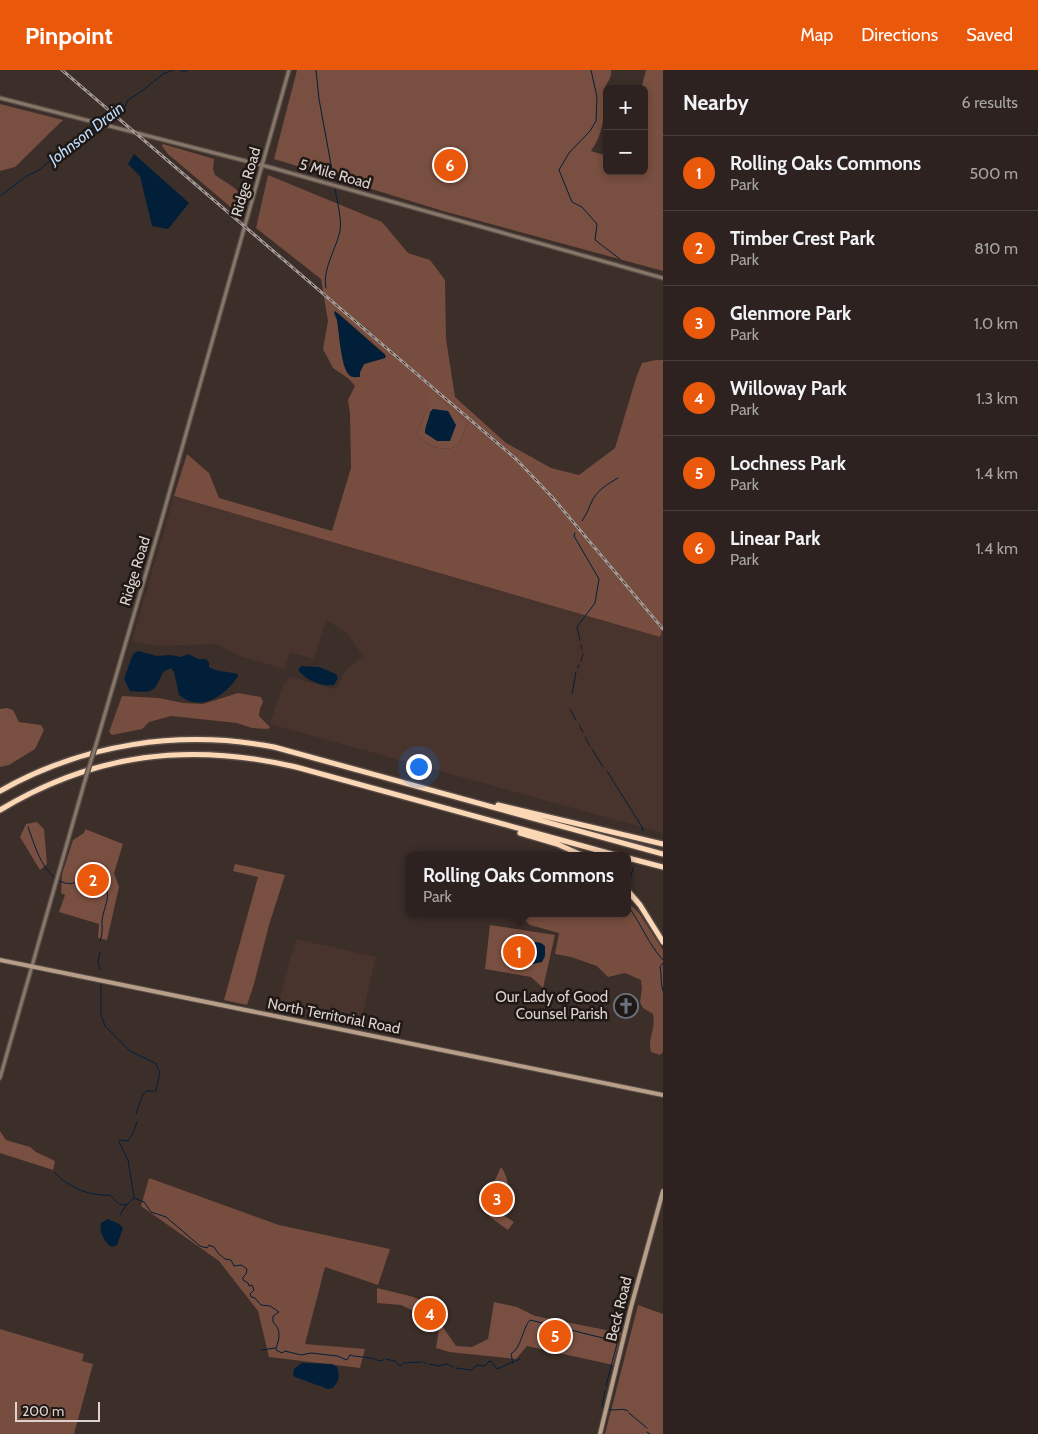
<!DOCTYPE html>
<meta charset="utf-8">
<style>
:root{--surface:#2d221f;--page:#352a28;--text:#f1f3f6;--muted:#a7a4a4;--line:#483f3d;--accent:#ea580c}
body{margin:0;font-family:Cabin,sans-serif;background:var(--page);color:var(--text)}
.controls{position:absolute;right:15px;top:15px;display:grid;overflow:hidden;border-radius:8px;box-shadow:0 2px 8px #0003}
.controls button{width:45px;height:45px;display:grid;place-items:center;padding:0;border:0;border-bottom:1px solid var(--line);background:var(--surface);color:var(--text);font:25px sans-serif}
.scale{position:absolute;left:15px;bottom:12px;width:85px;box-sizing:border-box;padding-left:5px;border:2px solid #dcd3cf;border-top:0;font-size:14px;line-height:18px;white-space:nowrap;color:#dcd3cf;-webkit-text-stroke:4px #1f1815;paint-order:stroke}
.you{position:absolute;left:418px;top:696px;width:18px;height:18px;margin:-12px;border:4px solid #fff;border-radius:50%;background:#1a73e8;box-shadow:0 0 0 8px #1a73e833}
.badge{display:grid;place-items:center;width:32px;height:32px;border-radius:50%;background:var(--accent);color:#fff;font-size:16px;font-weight:700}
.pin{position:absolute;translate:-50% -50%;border:2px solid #fff;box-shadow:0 1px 5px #0006}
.popup{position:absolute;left:406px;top:782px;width:225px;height:65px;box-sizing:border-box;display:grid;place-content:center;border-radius:8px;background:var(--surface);filter:drop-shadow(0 1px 4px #0005);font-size:16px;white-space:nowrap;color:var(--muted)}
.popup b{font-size:19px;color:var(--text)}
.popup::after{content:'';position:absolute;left:50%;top:100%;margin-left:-10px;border:10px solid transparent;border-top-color:var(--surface)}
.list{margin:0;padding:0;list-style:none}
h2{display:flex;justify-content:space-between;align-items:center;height:65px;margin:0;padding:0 20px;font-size:21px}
h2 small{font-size:16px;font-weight:400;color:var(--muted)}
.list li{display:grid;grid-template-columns:32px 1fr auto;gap:15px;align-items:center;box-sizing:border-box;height:75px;padding:0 20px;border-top:1px solid var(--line)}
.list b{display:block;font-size:19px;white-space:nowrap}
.list p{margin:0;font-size:16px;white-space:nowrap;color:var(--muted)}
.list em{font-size:16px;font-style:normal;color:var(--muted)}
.map{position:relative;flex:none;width:663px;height:1364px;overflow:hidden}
header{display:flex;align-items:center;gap:30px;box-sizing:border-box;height:70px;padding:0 25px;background:var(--accent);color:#fff}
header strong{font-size:24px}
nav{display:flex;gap:28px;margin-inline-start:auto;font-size:18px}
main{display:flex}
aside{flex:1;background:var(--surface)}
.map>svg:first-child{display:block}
.built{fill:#49342d}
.green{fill:#784f40}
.forest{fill:#764d3e;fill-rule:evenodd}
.water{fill:#021f39}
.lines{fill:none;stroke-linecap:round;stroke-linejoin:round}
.stream{stroke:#021f39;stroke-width:1}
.tertiary-casing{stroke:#594c47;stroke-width:5.5}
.secondary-casing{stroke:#594c47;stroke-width:6}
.motorway-casing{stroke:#594c47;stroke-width:8}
.tertiary{stroke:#867769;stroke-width:3}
.secondary{stroke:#b69e88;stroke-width:4}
.motorway{stroke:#fcd7b5;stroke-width:5}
.rail-casing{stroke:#a49995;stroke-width:3}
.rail{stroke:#1f1815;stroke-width:1;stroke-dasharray:4;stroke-linecap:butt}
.tertiary-bridge-casing{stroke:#594c47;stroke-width:5.5;stroke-linecap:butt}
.tertiary-bridge{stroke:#867769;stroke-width:3}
.labels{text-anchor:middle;stroke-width:5;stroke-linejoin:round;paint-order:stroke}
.street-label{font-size:15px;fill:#dcd3cf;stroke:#1f1815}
.poi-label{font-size:15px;fill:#dcd3cf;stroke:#1f1815;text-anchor:end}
.water-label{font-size:16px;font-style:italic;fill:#bddcfb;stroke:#1f1815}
</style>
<header>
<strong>Pinpoint</strong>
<nav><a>Map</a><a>Directions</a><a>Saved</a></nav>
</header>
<main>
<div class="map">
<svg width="663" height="1364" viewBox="0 0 663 1364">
<rect width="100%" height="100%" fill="#3c2e29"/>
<!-- built -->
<path class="built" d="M174,426L659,567L663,558V763L270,654L282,618L290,607L333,619L338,616L344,602L363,586L347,563L326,550L314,589L290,582L284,599L240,586L216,574L155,576L132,571Z
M296,869L376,887L360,954L277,938Z"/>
<!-- green -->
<path class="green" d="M297,0H611C613,9 603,15 603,25C603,27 604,30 604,33C604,50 602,66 591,81L607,86V101H644V19H641L646,0H663V201L443,141L274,89Z
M0,34L63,50L15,97L0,101Z
M432,322L468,352L458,376C443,383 426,376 417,363L428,338V323Z
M7,638L13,640L19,652L41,655L44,660L35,679L9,695L0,697V639Z
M37,752L44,759L47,794L40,800L20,767L26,754Z
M85,759L123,774L114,803L119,817L107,870L98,868L99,854L59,842L65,825L61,823L62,804L73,770L84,763Z
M235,794L285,805L269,855L254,914L247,935L224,930L258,807L233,801Z
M490,855L555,865L543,918L531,907L485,899Z
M0,1061L6,1070L30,1077L36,1082L55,1091L53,1100L0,1083Z
M501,1097C508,1106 511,1121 506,1133C504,1136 500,1139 498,1142L514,1152L508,1160L490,1147L488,1125Z
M377,1218L410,1226L438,1236L440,1253L456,1276L472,1277L488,1269L494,1232L517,1237L535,1246L621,1263L613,1295L527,1276L516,1289L449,1282L436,1278L440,1253L401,1235L377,1233Z
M638,1235L663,1244V1364H605Z"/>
<!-- forest -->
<path class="forest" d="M163,74L214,89L213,99L215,105C230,116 250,122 244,145H240L168,84L162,76Z
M268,105L382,152L408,183L430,190L445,210L446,269L455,327L506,373L551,398L579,405L615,378L636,308L642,293L656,290H663V557L660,567L174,426L187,384L209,403L219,428L332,461L351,398L350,344L348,330L355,316L349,309L333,298L323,279L328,251L321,209L256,158ZM338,243L385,284V288L364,294L360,302L344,296L337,250ZM428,323H432L468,352L458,376C442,383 426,376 417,363L428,338Z
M238,623L261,627L263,632L260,639L259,646L270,657L268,659L252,658L237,653L171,646L149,652L142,659L112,665L109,662L122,626L159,628L183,633L203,634Z
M628,832L639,843L663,880V982L660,985L651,982C647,968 656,961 653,944L643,938L640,932L642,919L641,910L625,903L608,907L597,896L571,887L555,884L559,863L530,855L518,843H628Z
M149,1108L279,1155L390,1179L378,1215L325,1197L305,1274L365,1279L360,1298L269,1287L258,1241L219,1191L141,1136Z
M0,1259L84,1284L82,1291L93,1294L74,1364H0Z"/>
<!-- water -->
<path class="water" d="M134,84L189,133L168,159L152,156L140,106L128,94Z
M335,241L386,286L385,288L364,294L360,302V307C356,307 352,308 349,305C341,297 339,262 337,250L334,243Z
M433,339L448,341L456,355L450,371H437L425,363C425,355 429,350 430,342Z
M138,581L157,586L171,585L180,587L189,584L198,589H206L209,592V597C216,602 227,601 237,604L238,606C229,621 209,638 189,631C186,630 182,627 179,625L174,602L171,598L163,602C154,623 153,623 130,621L124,609L133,584Z
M301,596L319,597L336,604L338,608L334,615C321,617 306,610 298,600Z
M536,872L541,873L545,876V886L542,892L533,894L518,891L514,881V878L521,874Z
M108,1149L119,1154L123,1158L117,1175L112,1177C104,1173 99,1161 101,1153Z
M302,1293L332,1294L337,1297C340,1306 339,1311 333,1318L328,1319L295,1307L293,1305L294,1299Z"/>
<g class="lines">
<!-- stream -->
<path class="stream" d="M180,0L184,2L188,0
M316,0L319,29L334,111
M591,0L597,27L596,51L590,61L569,83L559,100L572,132L582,137L597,154L595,170L620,189
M0,126L27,106L39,100L57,85L63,82L82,67L95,60L108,48L117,37H125L128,30L142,21L163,4L173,0
M326,218C322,200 336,179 340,161C342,149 337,131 335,119
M582,451C587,444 589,437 593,429C599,419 608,414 618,408
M575,463L574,466L599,509L595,533L577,557L580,570
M581,575L582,579
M581,591L583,584
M578,598L579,595
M572,624L576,602
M570,639L576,650
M579,655L583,662
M585,667L590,676
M592,679L603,697
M607,701L642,757L643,761
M28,757C34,773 40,796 54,807
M60,811C73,818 79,809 90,808C94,807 97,810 100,812C115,822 103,837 102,851C102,858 103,864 100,871
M630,811L633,798
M628,836C641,853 648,874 663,890
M663,893L660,897C662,905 660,912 663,921
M100,900L98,892L100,882
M101,914V945L105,956L130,981L155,993L160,1002L156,1021H147L143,1024L136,1044
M55,1103C69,1118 89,1126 110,1125L119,1134L126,1135
M134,1127L128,1090L119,1072L121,1070L128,1071L133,1063L137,1052
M134,1128L144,1132L151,1142L166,1147L200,1176L207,1178L209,1175L214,1177L218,1183L225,1189L231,1190L234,1196L241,1195L247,1199L246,1204L243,1207V1210L248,1213L249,1216L252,1215L254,1220L250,1224L251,1227L255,1228L261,1235L270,1236L279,1242L273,1246V1252C281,1259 280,1268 276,1278
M120,1145L126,1135L134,1128
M276,1278V1280L282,1283L285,1281L301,1285L311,1283L337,1286L347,1290L350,1285C359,1288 372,1286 379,1291L383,1290
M262,1280L275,1278
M386,1289L395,1291L400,1296L404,1293L422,1292
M424,1293H426
M513,1293L511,1284C522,1277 522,1259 530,1250L603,1268H612L617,1274L606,1316
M429,1294L439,1296L447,1294L453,1297
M456,1298L471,1300L477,1295L485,1296L488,1292L491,1291L497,1299L520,1289
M603,1337L602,1336L605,1321
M609,1339C616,1342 622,1337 628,1341
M629,1343L647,1358
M647,1362L650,1364"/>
<defs>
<path id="tertiary" d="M0,28L269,97L663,208
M97,671L161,452L289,0
M0,1008L84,714"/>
<path id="secondary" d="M0,890L663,1025
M600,1364L631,1237L663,1121"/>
<path id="motorway" d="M0,721C83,674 179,659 274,677L663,784
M498,735L663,774
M0,740C95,683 190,672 296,697L619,786
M520,763L557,774L584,786
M628,788L663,797
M628,821L640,835L663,872"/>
</defs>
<!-- tertiary casing -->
<use href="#tertiary" class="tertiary-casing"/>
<!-- secondary casing -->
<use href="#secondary" class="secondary-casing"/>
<!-- motorway casing -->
<use href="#motorway" class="motorway-casing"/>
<!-- tertiary -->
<use href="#tertiary" class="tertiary"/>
<!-- secondary -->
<use href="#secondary" class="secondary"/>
<!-- motorway -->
<use href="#motorway" class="motorway"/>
<defs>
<path id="rail" d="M62,0L516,389L553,428L663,559"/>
</defs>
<!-- rail casing -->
<use href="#rail" class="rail-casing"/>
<!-- rail -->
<use href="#rail" class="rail"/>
<defs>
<path id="tertiary-bridge" d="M84,714L97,671"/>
</defs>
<!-- tertiary-bridge casing -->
<use href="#tertiary-bridge" class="tertiary-bridge-casing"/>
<!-- tertiary-bridge -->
<use href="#tertiary-bridge" class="tertiary-bridge"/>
</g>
<!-- icons -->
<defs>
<symbol id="church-ring" viewBox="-11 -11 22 22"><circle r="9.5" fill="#1f1815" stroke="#6b7280" stroke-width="1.5"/><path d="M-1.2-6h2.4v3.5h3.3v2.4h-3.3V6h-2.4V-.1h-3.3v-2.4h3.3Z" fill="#6b7280"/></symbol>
</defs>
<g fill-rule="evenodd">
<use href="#church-ring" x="612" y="922" width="28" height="28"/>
</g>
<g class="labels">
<!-- street labels -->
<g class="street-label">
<text transform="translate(335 104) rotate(16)" y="5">5 Mile Road</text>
<text transform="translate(246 112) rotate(-74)" y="5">Ridge Road</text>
<text transform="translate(135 501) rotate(-73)" y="5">Ridge Road</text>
<text transform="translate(334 946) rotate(11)" y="5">North Territorial Road</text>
<text transform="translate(619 1239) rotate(-76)" y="5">Beck Road</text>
</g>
<!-- poi labels -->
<g class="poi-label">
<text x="608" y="932">Our Lady of Good<tspan x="608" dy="17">Counsel Parish</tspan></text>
</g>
<!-- water labels -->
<g class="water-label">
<text transform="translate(86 63) rotate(-38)" y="6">Johnson Drain</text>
</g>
</g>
</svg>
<div class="controls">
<button>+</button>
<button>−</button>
</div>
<div class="scale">200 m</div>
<div class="you"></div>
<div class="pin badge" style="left:519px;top:882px">1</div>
<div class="popup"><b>Rolling Oaks Commons</b>Park</div>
<div class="pin badge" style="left:93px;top:810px">2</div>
<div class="pin badge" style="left:497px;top:1129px">3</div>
<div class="pin badge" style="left:430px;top:1244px">4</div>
<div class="pin badge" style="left:555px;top:1266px">5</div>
<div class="pin badge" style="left:450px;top:95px">6</div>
</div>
<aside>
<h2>Nearby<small>6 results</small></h2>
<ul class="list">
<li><span class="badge">1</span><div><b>Rolling Oaks Commons</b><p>Park</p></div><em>500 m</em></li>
<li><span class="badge">2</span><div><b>Timber Crest Park</b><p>Park</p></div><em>810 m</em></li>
<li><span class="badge">3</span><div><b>Glenmore Park</b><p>Park</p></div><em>1.0 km</em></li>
<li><span class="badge">4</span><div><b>Willoway Park</b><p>Park</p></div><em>1.3 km</em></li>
<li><span class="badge">5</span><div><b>Lochness Park</b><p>Park</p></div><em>1.4 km</em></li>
<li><span class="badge">6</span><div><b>Linear Park</b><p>Park</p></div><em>1.4 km</em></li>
</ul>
</aside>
</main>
